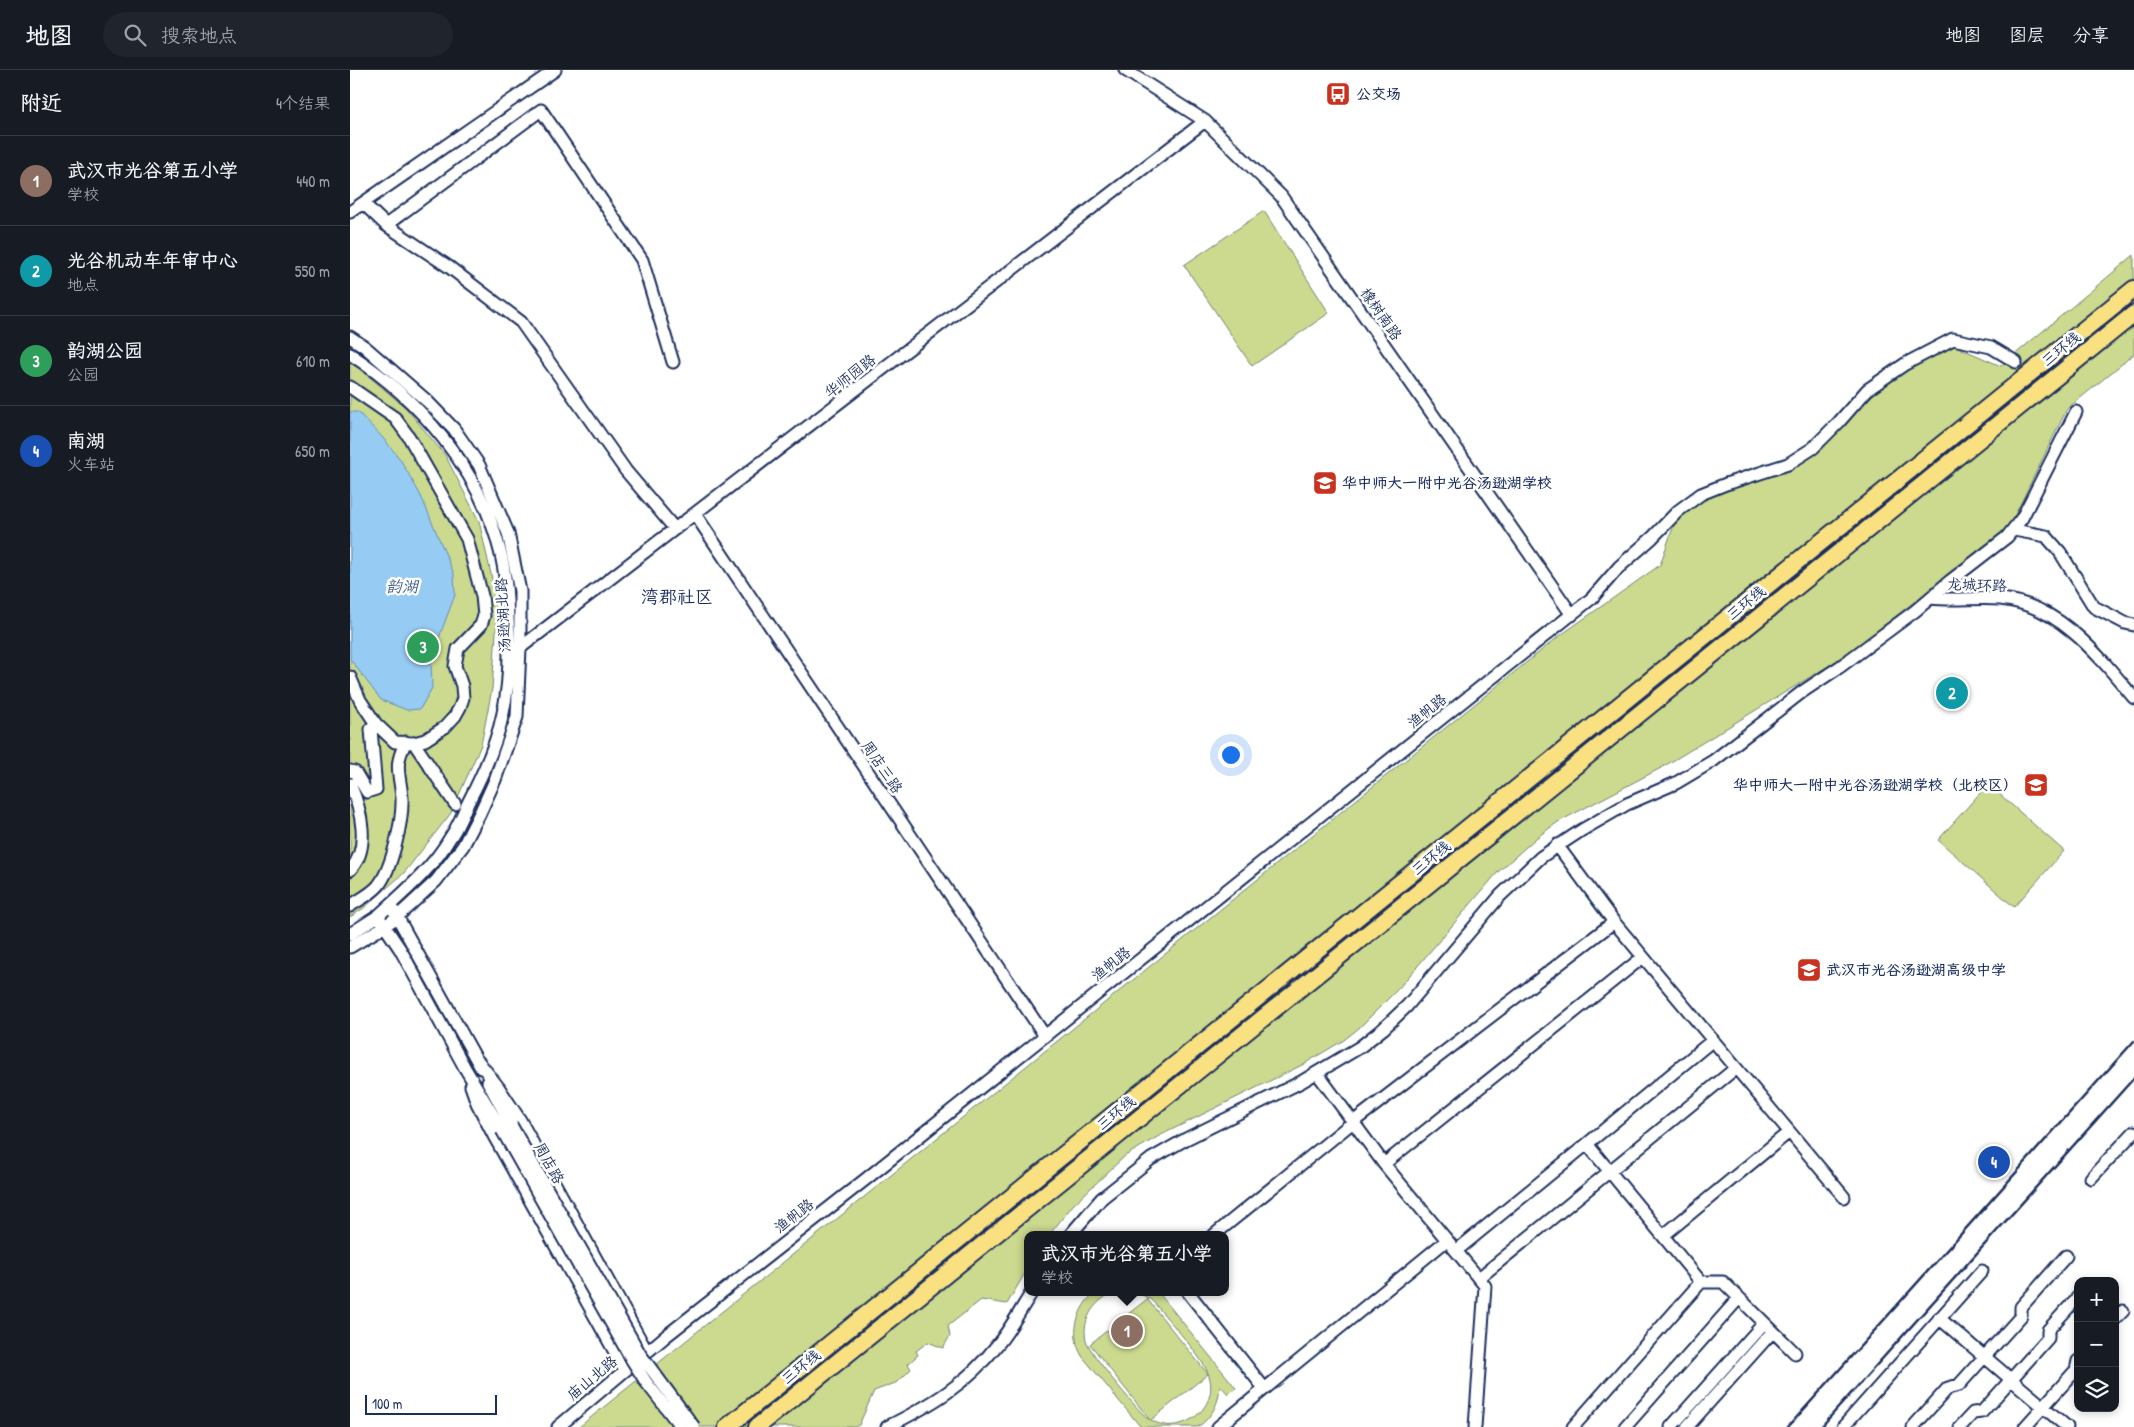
<!DOCTYPE html>
<html lang="zh">
<meta charset="utf-8">
<style>
:root{--surface:#171b24;--page:#20242c;--text:#f1f3f6;--muted:#9ea1a6;--line:#363941;--accent:#0b8043}
body{margin:0;font-family:"Patrick Hand","LXGW WenKai TC",sans-serif;background:var(--page);color:var(--text)}
.controls{position:absolute;right:15px;bottom:15px;display:grid;overflow:hidden;border-radius:10px;box-shadow:0 2px 8px #0003}
.controls button{width:45px;height:45px;display:grid;place-items:center;padding:0;border:0;border-bottom:1px solid var(--line);background:var(--surface);color:var(--text);font:25px sans-serif}
.scale{position:absolute;left:15px;bottom:12px;width:132px;box-sizing:border-box;padding-left:5px;border:2px solid #1b2f5e;border-top:0;font-size:14px;line-height:18px;white-space:nowrap;color:#1b2f5e;-webkit-text-stroke:4px #fff;paint-order:stroke}
.you{position:absolute;left:880px;top:684px;width:18px;height:18px;margin:-12px;border:4px solid #fff;border-radius:50%;background:#1a73e8;box-shadow:0 0 0 8px #1a73e833}
.badge{display:grid;place-items:center;width:32px;height:32px;border-radius:50%;background:var(--accent);color:#fff;font-size:16px;font-weight:700}
.pin{position:absolute;translate:-50% -50%;border:2px solid #fff;box-shadow:0 1px 5px #0006}
.popup{position:absolute;left:674px;top:1161px;width:205px;height:65px;box-sizing:border-box;display:grid;place-content:center;border-radius:10px;background:var(--surface);filter:drop-shadow(0 1px 4px #0005);font-size:16px;white-space:nowrap;color:var(--muted)}
.popup b{font-size:19px;color:var(--text)}
.popup::after{content:'';position:absolute;left:50%;top:100%;margin-left:-10px;border:10px solid transparent;border-top-color:var(--surface)}
.list{margin:0;padding:0;list-style:none}
h2{display:flex;justify-content:space-between;align-items:center;height:65px;margin:0;padding:0 20px;font-size:21px}
h2 small{font-size:16px;font-weight:400;color:var(--muted)}
.list li{display:grid;grid-template-columns:32px 1fr auto;gap:15px;align-items:center;box-sizing:border-box;height:90px;padding:0 20px;border-top:1px solid var(--line)}
.list b{display:block;font-size:19px;white-space:nowrap}
.list p{margin:0;font-size:16px;white-space:nowrap;color:var(--muted)}
.list em{font-size:16px;font-style:normal;color:var(--muted)}
.icon{flex:none;width:28px;height:28px;fill:none;stroke:currentColor;stroke-width:2;stroke-linecap:round;stroke-linejoin:round}
.map{position:relative;flex:none;width:1784px;height:1357px;overflow:hidden}
header{display:flex;align-items:center;gap:30px;box-sizing:border-box;height:70px;padding:0 25px;background:var(--surface);border-bottom:1px solid var(--line)}
header strong{font-size:24px}
nav{display:flex;gap:28px;margin-inline-start:auto;font-size:18px}
.search{width:350px;height:45px;background:var(--page);display:flex;align-items:center;gap:12px;box-sizing:border-box;padding:0 18px;border-radius:28px;color:var(--muted);font-size:19px}
main{display:flex}
aside{flex:1;background:var(--surface)}
.map>svg:first-child{display:block}
.green{fill:#cbda8e;stroke:#738476}
.water{fill:#96cbf4;stroke:#658db8}
.lines{fill:none;stroke-linecap:round;stroke-linejoin:round}
.minor-casing{stroke:#1b2f5e;stroke-width:15}
.highway-casing{stroke:#1b2f5e;stroke-width:20}
.minor{stroke:#fff;stroke-width:11}
.highway{stroke:#f9e181;stroke-width:16}
.rail{stroke:#1b2f5e;stroke-width:2.5}
.minor-bridge-casing{stroke:#1b2f5e;stroke-width:15;stroke-linecap:butt}
.minor-bridge{stroke:#fff;stroke-width:11}
.labels{text-anchor:middle;stroke-width:5;stroke-linejoin:round;paint-order:stroke}
.poi-label{font-size:15px;font-weight:bold;fill:#1b2f5e;stroke:#fff;text-anchor:start}
.street-label{font-size:15px;fill:#1b2f5e;stroke:#fff}
.water-label{font-size:16px;font-style:italic;fill:#405e8b;stroke:#fff}
.quarter-label{font-size:18px;fill:#1b2f5e;stroke:#fff}
</style>
<header>
<strong>地图</strong>
<div class="search"><svg class="icon" aria-label="search" viewBox="0 0 24 24"><circle cx="10" cy="10" r="6"/><path d="M15 15l6 6"/></svg>搜索地点</div>
<nav><a>地图</a><a>图层</a><a>分享</a></nav>
</header>
<main>
<aside>
<h2>附近<small>4个结果</small></h2>
<ul class="list">
<li><span class="badge" style="background:#8d6e63">1</span><div><b>武汉市光谷第五小学</b><p>学校</p></div><em>440 m</em></li>
<li><span class="badge" style="background:#0f9aa8">2</span><div><b>光谷机动车年审中心</b><p>地点</p></div><em>550 m</em></li>
<li><span class="badge" style="background:#2e9e5b">3</span><div><b>韵湖公园</b><p>公园</p></div><em>610 m</em></li>
<li><span class="badge" style="background:#1a4fb4">4</span><div><b>南湖</b><p>火车站</p></div><em>650 m</em></li>
</ul>
</aside>
<div class="map">
<svg width="1784" height="1357" viewBox="0 0 1784 1357">
<rect width="100%" height="100%" fill="#fff"/>
<filter id="ink" filterUnits="userSpaceOnUse"><feTurbulence type="fractalNoise" baseFrequency=".02" numOctaves="2"/><feDisplacementMap in="SourceGraphic" scale="10" xChannelSelector="R" yChannelSelector="G"/><feConvolveMatrix kernelMatrix="1 2 1 2 8 2 1 2 1" color-interpolation-filters="sRGB"/></filter>
<g filter="url(#ink)">
<!-- green -->
<path class="green" d="M914,141L979,243L902,296L834,195Z
M1784,185V284L1717,339L1658,459L1493,587L1311,698L1208,752L1186,768L1148,802L1048,919L1009,958L994,970L952,995L809,1066L775,1086L723,1135L699,1165H678V1198L657,1234L631,1230L598,1256L600,1266L593,1278L578,1272L566,1281L568,1285L558,1294L561,1299L548,1312L524,1321L509,1355L505,1357H229L1208,567L1310,495L1328,443L1379,414L1430,403L1468,380L1537,311L1603,275L1651,296Z
M0,293L8,297L56,338L95,385L129,451L148,535L142,619L131,675L101,743L54,803L14,838L0,847Z
M1638,714L1714,781L1664,837L1588,770Z
M745,1222H766C746,1228 731,1249 736,1270C740,1284 785,1337 797,1348L800,1350L740,1274L797,1229L858,1304L801,1350C812,1357 826,1357 838,1351C855,1343 865,1324 859,1306C854,1288 818,1250 805,1234L800,1229L786,1222H808L886,1318L878,1324L870,1315C869,1333 863,1346 848,1357H792L789,1355L732,1286C719,1264 727,1238 745,1222Z"/>
<!-- water -->
<path class="water" d="M0,342H8L33,368L50,389L71,426L104,504L105,525L81,589L82,618L70,639L57,640L31,630L0,589Z"/>
<g class="lines">
<defs>
<path id="minor" d="M775,0L855,51L931,126L1222,545
M13,133L36,155L191,40L292,190L323,292
M0,142L205,0
M36,155L99,197L171,252L276,401L325,459
M0,267L15,277L77,331L104,359L129,395L158,463L170,521V578L167,647L145,710L130,743L113,776L86,811L48,846L35,856L0,877
M0,284C69,329 130,399 150,481C156,503 157,527 158,549C160,580 160,612 153,643C147,673 133,704 119,731C113,743 108,757 100,768C82,799 54,822 28,846L50,879L115,998L152,1060
M0,317L45,348L59,367L117,469L132,526L134,546L131,555L108,579L105,596L112,616L113,628L110,637L105,646L95,657L75,670L64,673
M345,444L695,966
M1664,460L1696,466L1710,482L1744,537L1775,553L1784,555
M1581,528C1604,531 1627,527 1650,529C1709,534 1749,586 1784,628
M160,577L170,578L855,51
M0,607L10,630L26,654L45,672L64,673L105,734
M0,701L5,702L17,722L26,719L21,659L26,654
M0,714C11,739 21,779 0,800
M1207,775L1264,852L1494,1127
M0,836C9,830 21,824 28,816C42,799 53,750 52,728C50,703 43,696 56,672
M44,841L131,998
M0,864L28,846
M128,991L149,1018L170,1050L297,1282
M967,1003L1034,1094L1135,1216L1125,1357
M138,1012L161,1055
M121,1016L127,1033L144,1066L275,1300
M1237,1074L1363,970
M1034,1094L1293,887
M1741,1108L1784,1062
M720,1165L752,1128L801,1089L836,1069L951,1012L1010,977L1034,958L1057,936L1150,826L1191,787L1232,760L1277,734L1326,713L1363,691L1452,622L1491,596L1565,541L1600,511L1657,467L1672,448L1726,342
M864,1165L1003,1052L1264,852
M1313,1166L1439,1062
M1106,1181L1237,1074L1351,1212H1373L1445,1283
M1129,1208L1386,998
M838,1222L914,1318
M1589,1248L1717,1357
M1765,1249L1773,1241
M208,1357L316,1266L516,1109L1242,528L1269,497L1302,468L1328,441L1351,424L1376,414L1438,394L1463,378L1489,352L1517,320L1555,294L1603,269L1641,277L1666,292
M537,1357C581,1335 617,1314 648,1274C661,1258 671,1239 682,1222
M868,1357L1097,1170
M1223,1357L1351,1212
M1275,1357L1389,1228
M1321,1357L1414,1253
M1337,1357L1423,1261
M1493,1357L1632,1201
M1563,1357L1598,1318L1609,1315L1671,1246V1237L1716,1186
M1610,1357L1623,1343L1632,1342L1698,1268V1260L1728,1227
M1675,1357L1726,1300L1728,1291"/>
<path id="highway" d="M377,1357L1784,219
M407,1357L1784,244"/>
</defs>
<!-- minor casing -->
<use href="#minor" class="minor-casing"/>
<!-- highway casing -->
<use href="#highway" class="highway-casing"/>
<!-- minor -->
<use href="#minor" class="minor"/>
<!-- highway -->
<use href="#highway" class="highway"/>
<!-- rail -->
<path class="rail" d="M1438,1357L1784,971
M1471,1357L1784,1008"/>
<defs>
<path id="minor-bridge" d="M161,1055L290,1284L344,1357
M152,1060L282,1290L296,1312L331,1357"/>
</defs>
<!-- minor-bridge casing -->
<use href="#minor-bridge" class="minor-bridge-casing"/>
<!-- minor-bridge -->
<use href="#minor-bridge" class="minor-bridge"/>
</g>
</g>
<!-- icons -->
<defs>
<symbol id="bus-square" viewBox="-11 -11 22 22"><rect x="-9" y="-9" width="18" height="18" rx="4" fill="#c8321e" stroke="#fff"/><path d="M-5-6H5V4H4V6H2V4H-2V6H-4V4H-5ZM-3.5-4V0h7V-4ZM-3.5 1.2v1.5H-2V1.2ZM2 1.2v1.5H3.5V1.2Z" fill="#fff"/></symbol>
<symbol id="school-square" viewBox="-11 -11 22 22"><rect x="-9" y="-9" width="18" height="18" rx="4" fill="#c8321e" stroke="#fff"/><path d="M0-5L7-2L0 1L-7-2ZM-4 1L0 2.5L4 1V4Q0 6-4 4Z" fill="#fff"/></symbol>
</defs>
<g fill-rule="evenodd">
<use href="#bus-square" x="974" y="10" width="28" height="28"/>
<use href="#school-square" x="961" y="399" width="28" height="28"/>
<use href="#school-square" x="1672" y="701" width="28" height="28"/>
<use href="#school-square" x="1445" y="886" width="28" height="28"/>
</g>
<g class="labels">
<!-- poi labels -->
<g class="poi-label">
<text x="1006" y="29">公交场</text>
<text x="992" y="418">华中师大一附中光谷汤逊湖学校</text>
<text x="1668" y="720" text-anchor="end">华中师大一附中光谷汤逊湖学校（北校区）</text>
<text x="1476" y="905">武汉市光谷汤逊湖高级中学</text>
</g>
<!-- street labels -->
<g class="street-label">
<text transform="translate(1031 244) rotate(55)" y="5">橡树南路</text>
<text transform="translate(1711 279) rotate(-39)" y="5">三环线</text>
<text transform="translate(500 306) rotate(-38)" y="5">华师园路</text>
<text transform="translate(1627 515) rotate(2)" y="5">龙城环路</text>
<text transform="translate(1396 533) rotate(-39)" y="5">三环线</text>
<text transform="translate(153 545) rotate(-93)" y="5">汤逊湖北路</text>
<text transform="translate(1077 641) rotate(-39)" y="5">渔帆路</text>
<text transform="translate(532 697) rotate(56)" y="5">周店三路</text>
<text transform="translate(1081 788) rotate(-39)" y="5">三环线</text>
<text transform="translate(761 894) rotate(-39)" y="5">渔帆路</text>
<text transform="translate(766 1043) rotate(-39)" y="5">三环线</text>
<text transform="translate(199 1093) rotate(61)" y="5">周店路</text>
<text transform="translate(444 1146) rotate(-38)" y="5">渔帆路</text>
<text transform="translate(451 1297) rotate(-39)" y="5">三环线</text>
<text transform="translate(242 1308) rotate(-40)" y="5">庙山北路</text>
</g>
<!-- water labels -->
<g class="water-label">
<text x="52" y="522">韵湖</text>
</g>
<!-- quarter labels -->
<g class="quarter-label">
<text x="327" y="533">湾郡社区</text>
</g>
</g>
</svg>
<div class="controls">
<button>+</button>
<button>−</button>
<button><svg class="icon" aria-label="layers" viewBox="0 0 24 24"><path d="M12 4l9 5-9 5-9-5zM3 14l9 5 9-5"/></svg></button>
</div>
<div class="scale">100 m</div>
<div class="you"></div>
<div class="pin badge" style="left:777px;top:1261px;background:#8d6e63">1</div>
<div class="popup"><b>武汉市光谷第五小学</b>学校</div>
<div class="pin badge" style="left:1602px;top:623px;background:#0f9aa8">2</div>
<div class="pin badge" style="left:73px;top:577px;background:#2e9e5b">3</div>
<div class="pin badge" style="left:1644px;top:1092px;background:#1a4fb4">4</div>
</div>
</main>
